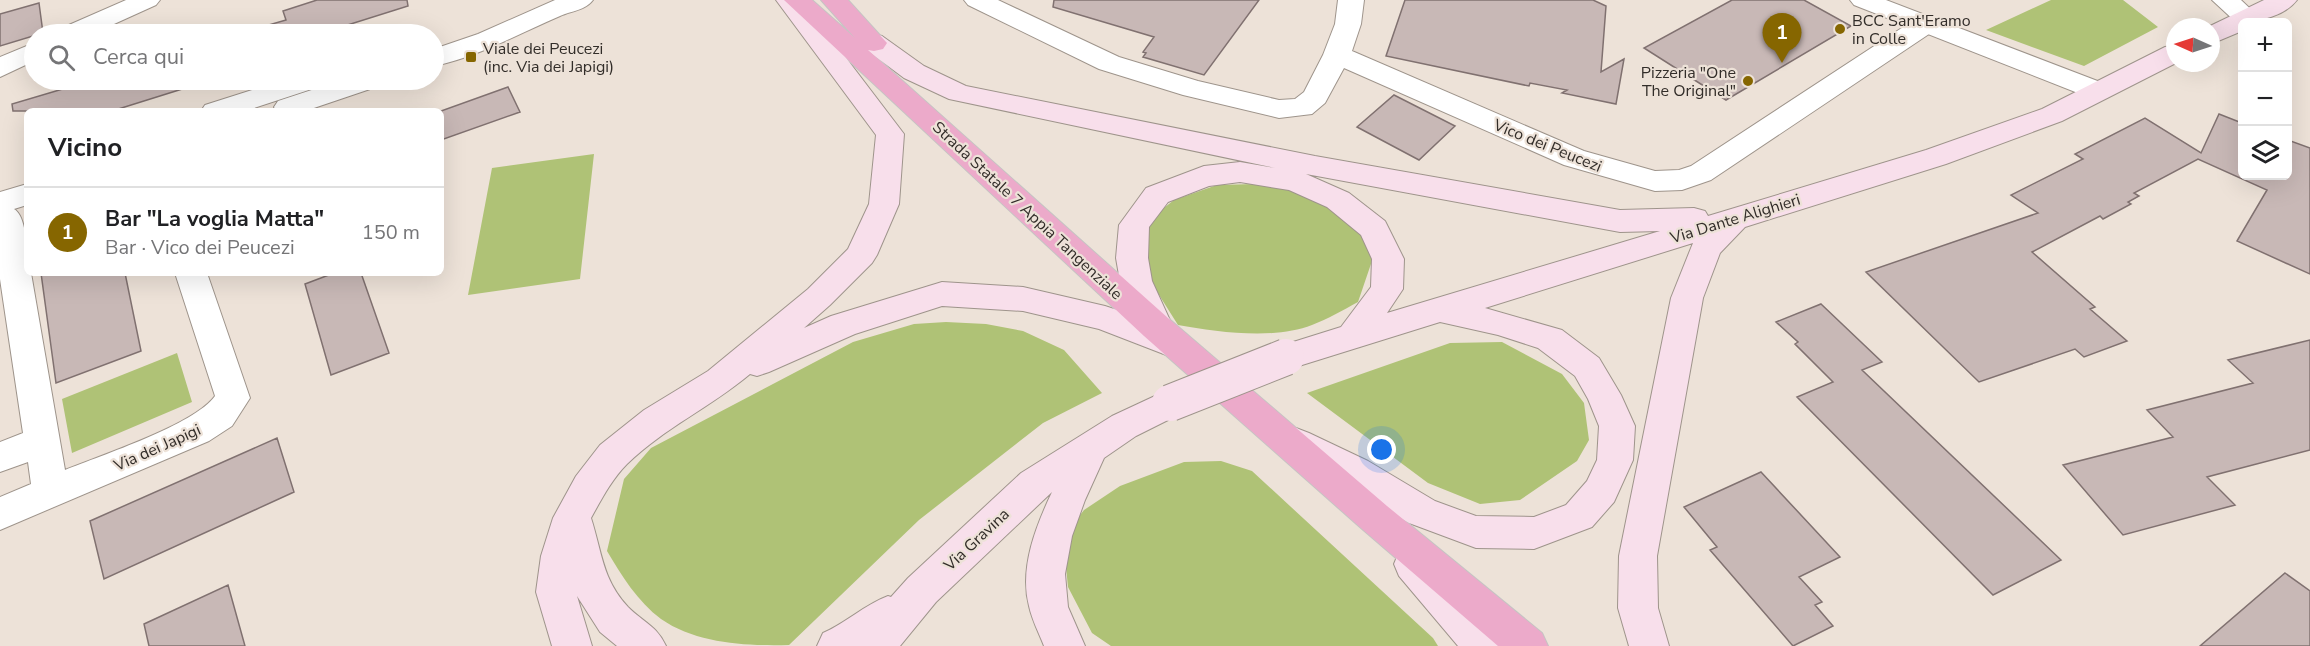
<!DOCTYPE html>
<html lang="it">
<meta charset="utf-8">
<style>
:root{--surface:#fff;--page:#f6f6f6;--text:#202124;--muted:#757577;--line:#e0e0e0;--accent:#866600}
body{margin:0;font-family:"Nunito Sans",sans-serif;background:var(--page);color:var(--text)}
.controls{position:absolute;right:18px;top:18px;display:grid;overflow:hidden;border-radius:9px;box-shadow:0 6px 24px #0002}
.controls button{width:54px;height:54px;display:grid;place-items:center;padding:0;border:0;border-bottom:2px solid var(--line);background:var(--surface);color:var(--text);font:30px sans-serif}
.compass{position:absolute;left:2166px;top:18px;width:54px;height:54px;border-radius:50%;background:var(--surface);box-shadow:0 6px 24px #0002;rotate:273deg}
.you{position:absolute;left:1382px;top:450px;width:21px;height:21px;margin:-15px;border:4px solid #fff;border-radius:50%;background:#1a73e8;box-shadow:0 0 0 9px #1a73e833}
.badge{display:grid;place-items:center;width:39px;height:39px;border-radius:50%;background:var(--accent);color:#fff;font-size:20px;font-weight:700}
.pin{position:absolute;translate:-50% -50px;filter:drop-shadow(0 2px 3px #0008)}
.pin::after{content:'';position:absolute;top:32px;width:21px;height:18px;background:inherit;clip-path:polygon(0 0,100% 0,50% 100%)}
.list{margin:0;padding:0;list-style:none}
h2{display:flex;justify-content:space-between;align-items:center;height:78px;margin:0;padding:0 24px;font-size:26px}
h2 small{font-size:20px;font-weight:400;color:var(--muted)}
.list li{display:grid;grid-template-columns:39px 1fr auto;gap:18px;align-items:center;box-sizing:border-box;height:90px;padding:0 24px;border-top:2px solid var(--line)}
.list b{display:block;font-size:22px;white-space:nowrap}
.list p{margin:0;font-size:20px;white-space:nowrap;color:var(--muted)}
.list em{font-size:20px;font-style:normal;color:var(--muted)}
.icon{flex:none;width:33px;height:33px;fill:none;stroke:currentColor;stroke-width:2;stroke-linecap:round;stroke-linejoin:round}
.map{position:relative;flex:none;width:2310px;height:646px;overflow:hidden}
.search{position:absolute;background:var(--surface);box-shadow:0 6px 24px #0002;left:24px;top:24px;width:420px;height:66px;display:flex;align-items:center;gap:15px;box-sizing:border-box;padding:0 21px;border-radius:33px;color:var(--muted);font-size:22px}
.panel{position:absolute;background:var(--surface);box-shadow:0 6px 24px #0002;left:24px;top:108px;width:420px;height:168px;border-radius:9px}
.map>svg:first-child{display:block}
.green{fill:#afc276}
.building{fill:#c8b8b6;stroke:#807170;stroke-width:1.5}
.lines{fill:none;stroke-linecap:round;stroke-linejoin:round}
.minor-casing{stroke:#9e948b;stroke-width:2}
.tertiary-casing{stroke:#9e948b;stroke-width:2}
.secondary-casing{stroke:#9e948b;stroke-width:2}
.trunk-casing{stroke:#c6c4c3;stroke-width:2}
.minor{fill:#fff;fill-rule:evenodd}
.tertiary{fill:#fff;fill-rule:evenodd}
.secondary{fill:#f8dfeb;fill-rule:evenodd}
.trunk{fill:#ecaaca;fill-rule:evenodd}
.secondary-bridge-casing{stroke:#9e948b;stroke-width:38;stroke-linecap:butt}
.secondary-bridge{stroke:#f8dfeb;stroke-width:36}
.poi-dot{fill:#866600;stroke:#ede2d8;stroke-width:2}
.labels{text-anchor:middle;stroke-width:4.5;stroke-linejoin:round;paint-order:stroke}
.poi-label{font-size:16px;fill:#322d29;stroke:#ede2d8;text-anchor:start}
.street-label{font-size:16px;fill:#322d29;stroke:#ede2d8}
</style>
<div class="map">
<svg width="2310" height="646" viewBox="0 0 2310 646">
<rect width="100%" height="100%" fill="#ede2d8"/>
<!-- green -->
<path class="green" d="M2051,0H2123L2158,27L2084,66L1986,30Z
M594,154L580,279L468,295L492,168Z
M1256,184L1306,193L1354,220L1373,258L1358,302C1343,310 1328,319 1312,325C1274,340 1217,332 1178,325L1149,279L1145,223L1174,200L1217,185Z
M946,322L986,324L1023,331L1064,350L1102,393L1043,423L919,520L789,645C747,646 697,644 661,619C638,602 621,575 607,551L624,479L651,448L853,342L914,324Z
M1502,342L1562,374L1584,403L1589,440L1577,461L1520,500L1480,504L1428,483L1307,393L1450,343Z
M177,353L192,402L72,453L62,399Z
M1221,461L1252,471L1433,638L1438,646H1111L1092,633L1068,587L1063,537L1084,510L1120,486L1184,462Z"/>
<!-- building -->
<path class="building" d="M317,0H407L408,6L319,34H238L286,20L283,11Z
M1054,0H1259L1204,75L1143,57L1146,53L1143,52L1154,37L1053,7Z
M1405,0H1593L1606,6L1601,72L1624,59L1616,104L1562,93L1567,90L1530,83L1529,86L1386,56Z
M1732,0H1804L1851,26L1726,100L1644,48Z
M39,3L43,33L0,46V14Z
M93,80H211L112,111H13L12,104Z
M508,87L520,112L441,140V111Z
M1394,95L1455,126L1419,160L1357,127Z
M2219,114L2242,123V176H2288V140L2310,148V274L2237,241L2267,190L2198,159L2134,193L2139,196L2128,202L2131,204L2103,219L2100,216L2032,252L2095,307L2090,309L2127,341L2084,357L2075,349L1979,382L1866,272L2038,213L2011,195L2083,159L2075,154L2145,118L2201,153Z
M41,273H125L141,351L56,383Z
M334,273H361L389,353L331,375L305,284Z
M1821,304L1882,362L1862,370L2061,560L1993,595L1797,397L1833,382L1795,344L1798,342L1776,322Z
M2310,340V450L2207,477L2235,505L2123,535L2063,465L2173,437L2147,410L2253,383L2228,360Z
M277,438L294,492L104,579L90,521Z
M1761,472L1840,557L1799,577L1822,602L1815,605L1833,626L1793,646L1710,550L1717,547L1684,507Z
M2285,573L2310,591V646H2200Z
M228,585L245,646H149L144,624Z"/>
<g class="lines">
<defs>
<path id="minor" d="M126,0H160L156,5L92,34H58L62,28Z
M555,0H593C586,10 571,11 560,16C518,34 478,57 434,66V49L478,34Z
M964,0H998L1119,57L1198,81L1279,100L1295,99L1304,92L1323,55L1335,24L1338,0H1364L1361,24L1352,51L1584,151L1655,171L1679,170L1691,166L1917,18L1926,16L1935,18L1939,24L1935,30L1711,180L1682,190L1655,191L1564,165L1344,68L1325,103L1312,114L1279,118L1183,95L1099,69L968,5Z
M2212,0H2241L2260,18L2257,22L2238,24Z
M34,43V61L0,77V57Z
M284,80H325L321,86L245,111H201L205,105Z
M342,80H383L379,86L305,111H276L274,107L278,101Z
M27,184V205L14,209C28,217 27,258 27,273H31L65,470C102,455 194,425 215,396L175,273H207L250,398L232,426L209,441L0,530V497L31,484L28,462L0,472V442L23,433L0,279V192Z"/>
<path id="tertiary" d="M1850,0H1886L2108,85L2112,91L2108,97L2098,100L2088,97L1854,5Z"/>
<path id="secondary" d="M776,0H802L904,134L899,204L877,255L872,263L830,305L804,328L831,316L942,282L1023,287L1105,306L1135,316L1120,281L1116,258L1119,225L1146,188L1204,166L1240,162L1275,168L949,99L904,78L864,48L860,42L864,36L873,34L882,36L924,66L966,86L1315,156L1620,210L1694,208L1705,211L1708,216L1926,150L2042,109L2165,47L2175,45L2176,63L2062,121L1946,164L1745,227L1720,253L1703,298L1657,556L1658,608L1669,646H1629L1618,608L1619,556L1671,298L1693,243L1485,308L1562,330L1599,358L1621,395L1635,426L1633,460L1614,502L1592,527L1534,549L1476,548L1409,523L1342,483L1283,453L1278,443L1283,433L1296,428L1309,433L1368,461L1435,501L1476,516L1534,517L1566,505L1587,481L1597,460L1599,426L1588,399L1575,376L1538,348L1498,335L1440,322L1286,370L1274,366L1269,357L1274,348L1341,327L1371,287L1372,259L1361,235L1327,207L1289,190L1240,182L1209,186L1168,202L1149,227L1148,258L1152,281L1173,327L1171,330L1186,336L1191,345L1186,354L1174,358L1099,329L1023,311L942,306L855,334L769,372L757,376L750,374C711,407 664,428 627,464C612,479 601,500 591,518C602,552 602,579 628,607C643,622 657,626 666,646H617L600,632L577,596L592,646H552L536,592L541,556L553,518L576,476L600,445L644,410L708,371L808,289L848,249L869,204L876,135ZM1306,174L1620,232L1660,231L1387,313L1403,289L1404,259L1385,221L1349,193Z
M2264,0H2297C2286,15 2260,22 2242,22V31L2211,44V27H2208Z
M1170,389L1182,393L1187,403L1182,413L1136,436L1104,458L1085,500L1072,536L1065,574L1068,607L1085,646H1044C1039,633 1032,620 1029,606C1019,568 1036,526 1052,492L936,602L900,646H817L823,633C846,623 864,605 888,596L891,597L908,578L1021,473L1112,416Z
M1413,547L1427,552L1497,633L1503,646H1458L1399,576L1394,564L1399,552Z"/>
<path id="trunk" d="M784,0H812L855,38L821,0H848L887,43L883,49L874,51L868,50L1168,318L1387,506L1542,633L1548,646H1498L1361,528L1144,336Z"/>
</defs>
<!-- minor casing -->
<use href="#minor" class="minor-casing"/>
<!-- tertiary casing -->
<use href="#tertiary" class="tertiary-casing"/>
<!-- secondary casing -->
<use href="#secondary" class="secondary-casing"/>
<!-- trunk casing -->
<use href="#trunk" class="trunk-casing"/>
<!-- minor -->
<use href="#minor" class="minor"/>
<!-- tertiary -->
<use href="#tertiary" class="tertiary"/>
<!-- secondary -->
<use href="#secondary" class="secondary"/>
<!-- trunk -->
<use href="#trunk" class="trunk"/>
<defs>
<path id="secondary-bridge" d="M1170,403L1286,357"/>
</defs>
<!-- secondary-bridge casing -->
<use href="#secondary-bridge" class="secondary-bridge-casing"/>
<!-- secondary-bridge -->
<use href="#secondary-bridge" class="secondary-bridge"/>
</g>
<!-- markers -->
<g class="poi-dot">
<circle cx="1840" cy="29" r="6"/>
<rect x="465" y="51" width="12" height="12" rx="3"/>
<circle cx="1748" cy="81" r="6"/>
</g>
<g class="labels">
<!-- poi labels -->
<g class="poi-label">
<text x="1852" y="26">BCC Sant'Eramo<tspan x="1852" dy="18">in Colle</tspan></text>
<text x="483" y="54">Viale dei Peucezi<tspan x="483" dy="18">(inc. Via dei Japigi)</tspan></text>
<text x="1736" y="78" text-anchor="end">Pizzeria "One<tspan x="1736" dy="18">The Original"</tspan></text>
</g>
<!-- street labels -->
<g class="street-label">
<text transform="translate(1548 145) rotate(22)" y="6">Vico dei Peucezi</text>
<text transform="translate(1028 210) rotate(43)" y="6">Strada Statale 7 Appia Tangenziale</text>
<text transform="translate(1735 218) rotate(-17)" y="6">Via Dante Alighieri</text>
<text transform="translate(157 447) rotate(-24)" y="6">Via dei Japigi</text>
<text transform="translate(976 539) rotate(-43)" y="6">Via Gravina</text>
</g>
</g>
</svg>
<div class="controls">
<button>+</button>
<button>−</button>
<button><svg class="icon" aria-label="layers" viewBox="0 0 24 24"><path d="M12 4l9 5-9 5-9-5zM3 14l9 5 9-5"/></svg></button>
</div>
<svg class="compass" viewBox="-18 -18 36 36"><path d="M0-13l5 13h-10z" fill="#e53935"/><path d="M0 13l5-13h-10z" fill="#757577"/></svg>
<div class="you"></div>
<div class="pin badge" style="left:1782px;top:63px">1</div>
<div class="search"><svg class="icon" aria-label="search" viewBox="0 0 24 24"><circle cx="10" cy="10" r="6"/><path d="M15 15l6 6"/></svg>Cerca qui</div>
<section class="panel">
<h2>Vicino<small></small></h2>
<ul class="list">
<li><span class="badge">1</span><div><b>Bar &quot;La voglia Matta&quot;</b><p>Bar · Vico dei Peucezi</p></div><em>150 m</em></li>
</ul>
</section>
</div>
